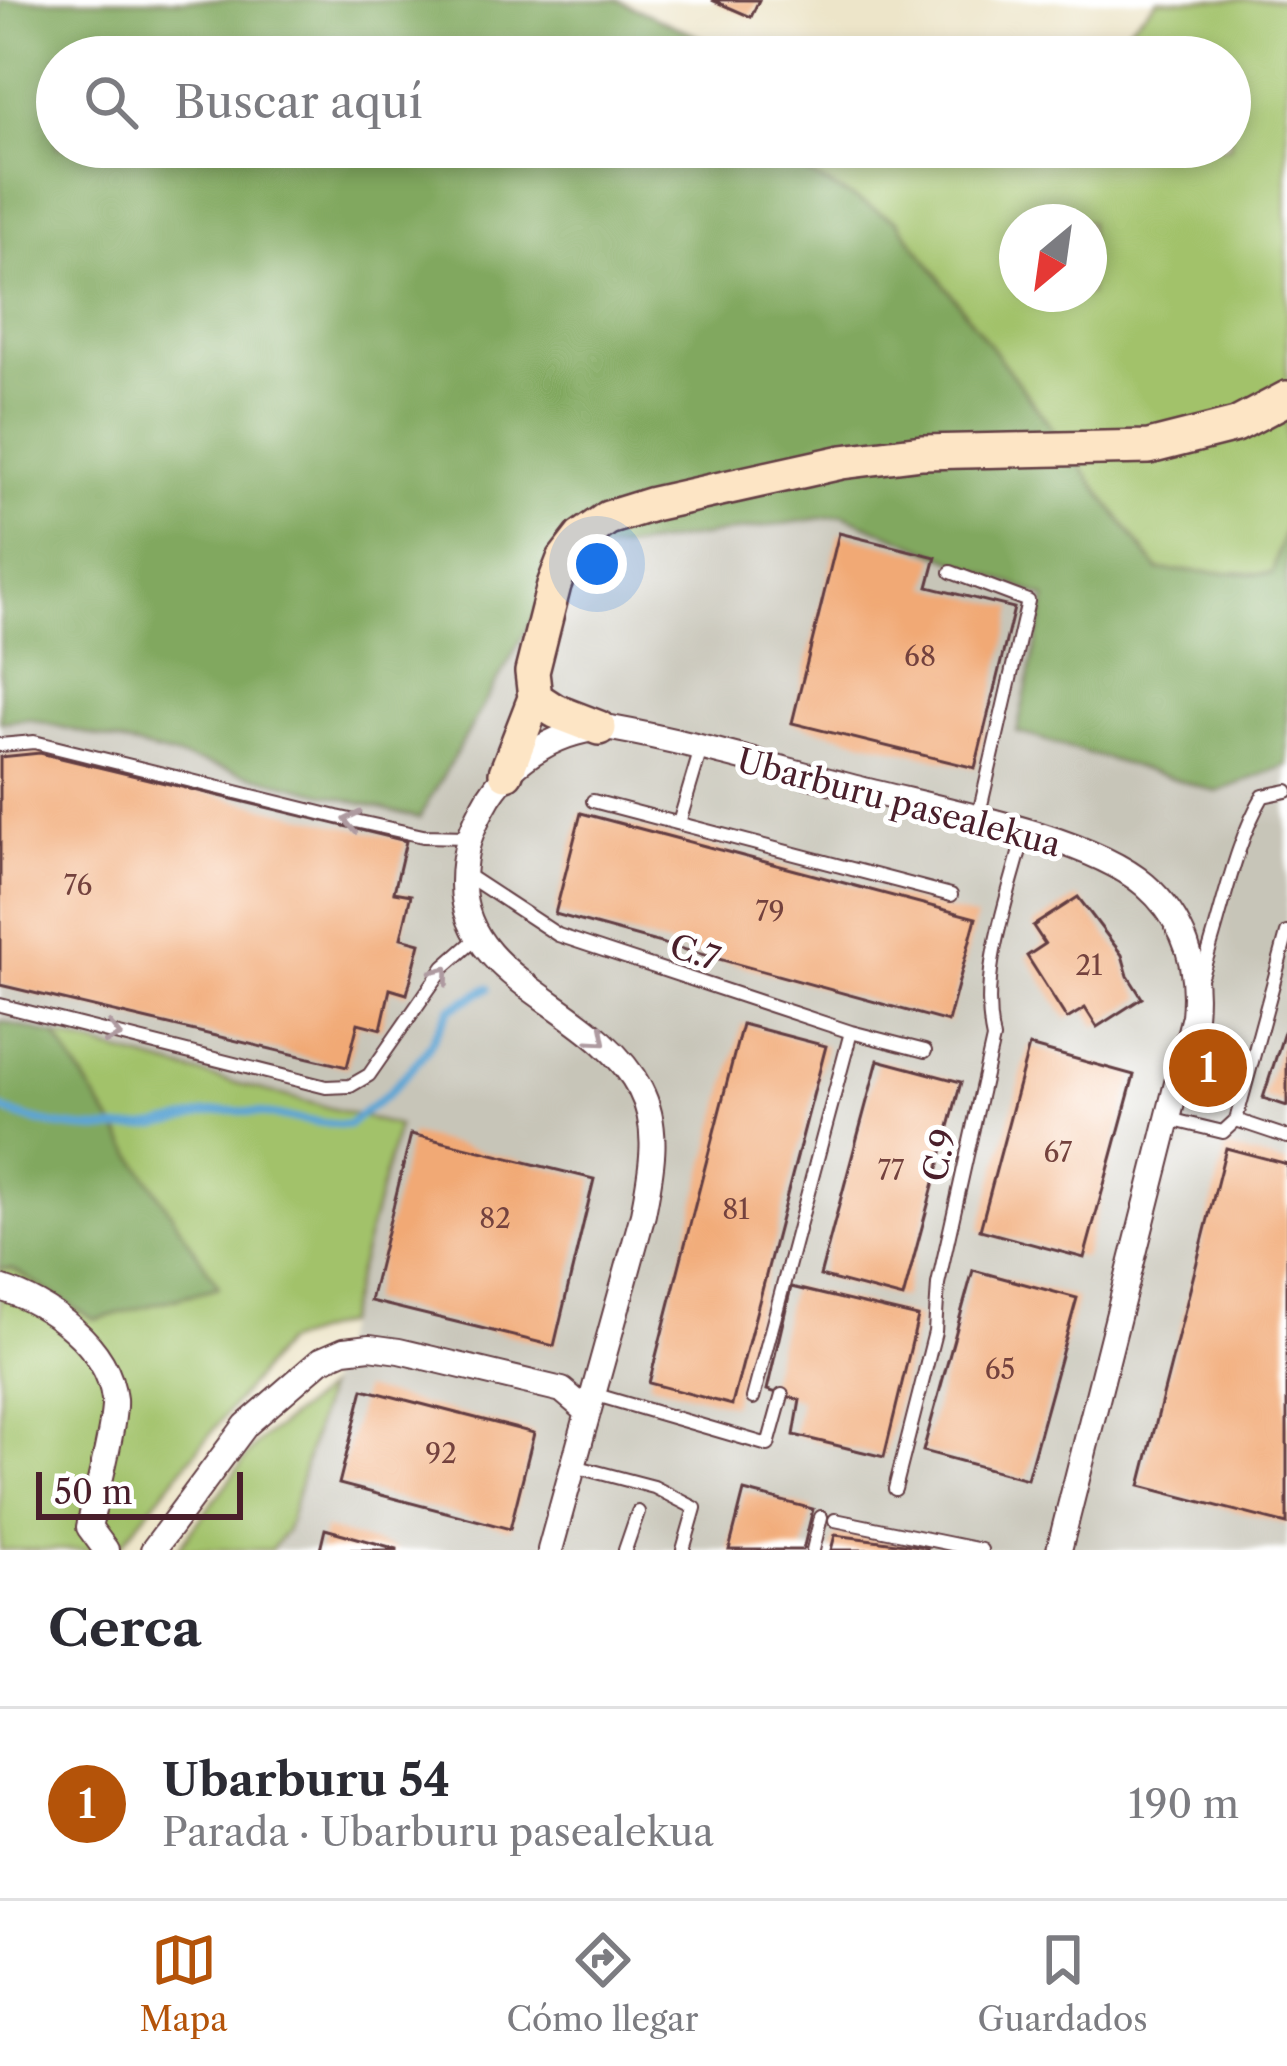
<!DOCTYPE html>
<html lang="es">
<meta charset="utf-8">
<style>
:root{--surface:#fff;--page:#f7f7f7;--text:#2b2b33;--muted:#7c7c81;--line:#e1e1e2;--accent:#b45309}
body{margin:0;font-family:"Libre Caslon Text",serif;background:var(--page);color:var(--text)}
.compass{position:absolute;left:999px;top:204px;width:108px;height:108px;border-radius:50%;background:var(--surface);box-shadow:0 6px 18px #0003;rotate:209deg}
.scale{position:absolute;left:36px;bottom:30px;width:207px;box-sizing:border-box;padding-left:12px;border:6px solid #4a1f2b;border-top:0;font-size:33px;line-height:42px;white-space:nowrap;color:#4a1f2b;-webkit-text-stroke:9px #fff;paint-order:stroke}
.you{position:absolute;left:597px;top:564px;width:42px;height:42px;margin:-30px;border:9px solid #fff;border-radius:50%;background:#1a73e8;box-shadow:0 0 0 18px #1a73e833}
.badge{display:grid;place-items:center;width:78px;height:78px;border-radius:50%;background:var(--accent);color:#fff;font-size:39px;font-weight:700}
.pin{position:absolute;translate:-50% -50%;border:6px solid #fff;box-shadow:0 3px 12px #0006}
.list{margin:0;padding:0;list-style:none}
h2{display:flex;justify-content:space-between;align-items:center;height:156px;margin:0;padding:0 48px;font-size:51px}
h2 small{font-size:39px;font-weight:400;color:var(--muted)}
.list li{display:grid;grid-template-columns:78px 1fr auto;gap:36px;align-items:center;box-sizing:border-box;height:192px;padding:0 48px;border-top:3px solid var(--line)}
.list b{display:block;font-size:45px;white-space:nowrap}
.list p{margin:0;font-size:39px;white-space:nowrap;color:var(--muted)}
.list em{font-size:39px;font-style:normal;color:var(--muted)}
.icon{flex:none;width:66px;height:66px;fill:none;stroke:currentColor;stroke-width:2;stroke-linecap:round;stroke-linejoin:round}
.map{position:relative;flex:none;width:1287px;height:1550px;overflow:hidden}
.search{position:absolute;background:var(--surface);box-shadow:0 6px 18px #0003;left:36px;right:36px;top:36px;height:132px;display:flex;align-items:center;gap:30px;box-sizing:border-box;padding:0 42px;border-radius:66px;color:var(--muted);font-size:45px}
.sheet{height:348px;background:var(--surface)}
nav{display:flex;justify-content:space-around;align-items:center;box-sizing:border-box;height:168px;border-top:3px solid var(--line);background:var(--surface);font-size:33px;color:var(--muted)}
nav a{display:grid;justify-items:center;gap:6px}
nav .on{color:var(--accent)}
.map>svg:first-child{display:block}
.industrial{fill:#c7c5b8}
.green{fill:#a2c26a;stroke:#76704a;stroke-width:3;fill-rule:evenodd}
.forest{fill:#81a85e;stroke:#666444;stroke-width:3}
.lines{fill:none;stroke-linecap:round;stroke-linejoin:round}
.stream{stroke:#5da5d4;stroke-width:8}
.building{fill:#f1a975}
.lane-casing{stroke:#623d43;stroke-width:16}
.street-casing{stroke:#623d43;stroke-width:28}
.secondary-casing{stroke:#623d43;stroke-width:38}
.lane{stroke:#fff;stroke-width:12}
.street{stroke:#fff;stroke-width:24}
.secondary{stroke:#fde5c5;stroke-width:33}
.oneway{stroke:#ae9aa0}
.labels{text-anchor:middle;stroke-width:10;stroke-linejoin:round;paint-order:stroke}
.number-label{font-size:27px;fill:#74423e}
.street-label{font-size:33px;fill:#4a1f2b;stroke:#fff}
</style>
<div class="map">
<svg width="1287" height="1550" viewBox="0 0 1287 1550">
<rect width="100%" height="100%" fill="#fff"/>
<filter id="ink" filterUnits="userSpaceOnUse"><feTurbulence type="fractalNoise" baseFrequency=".00833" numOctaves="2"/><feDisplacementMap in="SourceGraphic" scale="24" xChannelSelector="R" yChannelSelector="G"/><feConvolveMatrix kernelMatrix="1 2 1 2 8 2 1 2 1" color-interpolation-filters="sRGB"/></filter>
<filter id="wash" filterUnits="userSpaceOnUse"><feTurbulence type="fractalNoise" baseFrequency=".004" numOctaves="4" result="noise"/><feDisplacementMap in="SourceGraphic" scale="48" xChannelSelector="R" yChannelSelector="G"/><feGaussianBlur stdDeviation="2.7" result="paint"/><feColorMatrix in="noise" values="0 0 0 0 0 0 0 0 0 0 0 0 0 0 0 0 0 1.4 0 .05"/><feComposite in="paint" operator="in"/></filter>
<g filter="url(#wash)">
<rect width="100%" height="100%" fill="#ede5c9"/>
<!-- industrial -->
<path class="industrial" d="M843,515L1047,598L1217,791L1287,765V1550H271L287,1530L398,1126L0,1021V722L29,719L568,556Z"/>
<!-- green -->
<path class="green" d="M1158,0H1287V521L1272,574L1158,570L897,222L757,147H1230V57H1090L1100,54ZM1017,222H1089V294H1017Z
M55,1035L398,1126L344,1323L283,1343L117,1550H0V1268L13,1269L94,1320L218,1287Z
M326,1389L287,1530L271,1550H177L256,1444Z"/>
<!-- forest -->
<path class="forest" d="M0,0H617L721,47L719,57H57V147H757L897,221L1158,570L1272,574L1287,521V765L1217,792L1017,732L1046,598L843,515L569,556L419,818L29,719L0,722Z
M0,1021L55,1035L219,1287L94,1320L13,1269L0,1268Z"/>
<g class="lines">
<!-- stream -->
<path class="stream" d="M0,1108C52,1132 119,1134 174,1122C189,1119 204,1112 219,1111C263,1109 304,1124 348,1125L389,1093L425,1053L450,1009L488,988"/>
</g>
<g id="blocks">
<!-- building -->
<path class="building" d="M712,0H759L751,17Z
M839,533L936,557L928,587L1014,608L975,768L792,723Z
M40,753L406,841L394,892L411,895L401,938L420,943L407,994L390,989L381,1029L358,1023L347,1067L0,985V757Z
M581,813L976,918L948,1022L555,914Z
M1078,897L1122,955L1128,976L1142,998L1097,1027L1085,1008L1067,1019L1027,956L1045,944L1033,926Z
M742,1024L826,1046L732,1405L649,1383Z
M1286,1026H1287V1106L1263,1098Z
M1029,1046L1134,1075L1084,1258L980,1230Z
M878,1060L961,1082L903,1298L820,1276Z
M411,1134L594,1179L554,1346L370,1301Z
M1226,1148L1287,1164V1524L1140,1486Z
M973,1270L1077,1298L1027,1479L923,1451Z
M791,1287L918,1317L884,1457L794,1435L800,1400L767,1390Z
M363,1389L534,1433L510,1529L339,1484Z
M744,1491L813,1509L803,1550H729Z
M325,1529L397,1549V1550H320Z
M835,1535L927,1547V1550H831Z"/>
</g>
</g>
<g filter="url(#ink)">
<use href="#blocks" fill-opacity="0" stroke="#623d43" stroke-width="3"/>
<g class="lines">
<defs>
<path id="lane" d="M951,572L1028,601L978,818
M0,745L34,742L337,817L423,836L467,837
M593,801L951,895
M679,823L701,749
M465,874L558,935L851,1032L925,1051
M1199,981C1221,922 1232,848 1263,796L1287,791
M0,1005L326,1087L350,1086L369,1075L444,967L477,938
M1169,1119L1223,1132L1236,1120L1287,933
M1236,1120L1287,1137
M593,1394L768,1445L782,1395
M753,1398L851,1032
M574,1466L654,1487L695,1508L683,1550
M895,1489L935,1332L938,1284L993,1039C978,971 1009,897 1025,831
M835,1520L981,1550
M625,1550L638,1512
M813,1550L821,1517"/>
<path id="street" d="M0,1288C48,1303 108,1345 114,1399C116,1422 95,1500 89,1527L106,1550
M153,1550L246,1425L321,1360L344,1350L370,1347L399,1351L562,1390L588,1412
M550,1550L643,1214C651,1172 661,1129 640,1089C597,1005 462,983 463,883C463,848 472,826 489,797C514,757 563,728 611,728C695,743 777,768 860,789C934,808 1089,836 1145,885C1184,919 1199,965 1194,1016L1059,1550"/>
<path id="secondary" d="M535,698L555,711L599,728
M506,773L535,698L532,672L554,585L564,559L581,537L608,518L653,504L842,462L922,452L1149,447L1236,425L1287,398"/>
</defs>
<!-- lane casing -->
<use href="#lane" class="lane-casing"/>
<!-- street casing -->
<use href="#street" class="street-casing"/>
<!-- secondary casing -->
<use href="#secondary" class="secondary-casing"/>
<!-- lane -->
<use href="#lane" class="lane"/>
<!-- street -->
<use href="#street" class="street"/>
<!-- secondary -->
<use href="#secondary" class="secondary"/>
</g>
<!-- one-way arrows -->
<defs><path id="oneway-chevron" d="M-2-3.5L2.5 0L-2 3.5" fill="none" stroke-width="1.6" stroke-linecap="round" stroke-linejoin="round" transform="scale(3)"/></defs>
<g class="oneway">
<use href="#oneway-chevron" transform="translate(352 821) rotate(-168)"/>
<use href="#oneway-chevron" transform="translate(442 974) rotate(-51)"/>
<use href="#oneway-chevron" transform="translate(113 1034) rotate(14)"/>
<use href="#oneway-chevron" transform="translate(599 1038) rotate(41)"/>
</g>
</g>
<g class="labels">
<!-- number labels -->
<g class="number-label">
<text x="920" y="666">68</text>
<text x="78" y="895">76</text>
<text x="770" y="921">79</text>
<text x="1089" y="975">21</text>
<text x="1058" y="1162">67</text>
<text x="891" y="1180">77</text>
<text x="736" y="1219">81</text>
<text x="495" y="1228">82</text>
<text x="1000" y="1379">65</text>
<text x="441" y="1463">92</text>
</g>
<!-- street labels -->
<g class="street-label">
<text transform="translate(899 802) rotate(15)" y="12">Ubarburu pasealekua</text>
<text transform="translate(695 952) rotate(18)" y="12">C.7</text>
<text transform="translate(939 1155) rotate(-78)" y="12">C.9</text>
</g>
</g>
</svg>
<svg class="compass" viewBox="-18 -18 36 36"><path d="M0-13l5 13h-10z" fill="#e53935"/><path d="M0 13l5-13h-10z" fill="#7c7c81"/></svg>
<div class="scale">50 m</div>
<div class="you"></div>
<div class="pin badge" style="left:1208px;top:1068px">1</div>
<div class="search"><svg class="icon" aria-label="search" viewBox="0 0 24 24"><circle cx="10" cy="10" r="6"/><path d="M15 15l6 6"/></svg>Buscar aquí</div>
</div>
<section class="sheet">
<h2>Cerca<small></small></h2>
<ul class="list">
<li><span class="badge">1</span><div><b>Ubarburu 54</b><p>Parada · Ubarburu pasealekua</p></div><em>190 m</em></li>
</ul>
</section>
<nav>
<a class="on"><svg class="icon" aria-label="map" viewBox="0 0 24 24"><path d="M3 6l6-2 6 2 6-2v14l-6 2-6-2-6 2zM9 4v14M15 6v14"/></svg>Mapa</a>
<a><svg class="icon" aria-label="directions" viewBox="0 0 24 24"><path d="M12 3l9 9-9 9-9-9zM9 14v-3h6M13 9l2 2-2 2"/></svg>Cómo llegar</a>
<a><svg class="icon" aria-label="saved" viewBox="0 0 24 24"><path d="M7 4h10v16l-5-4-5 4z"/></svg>Guardados</a>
</nav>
